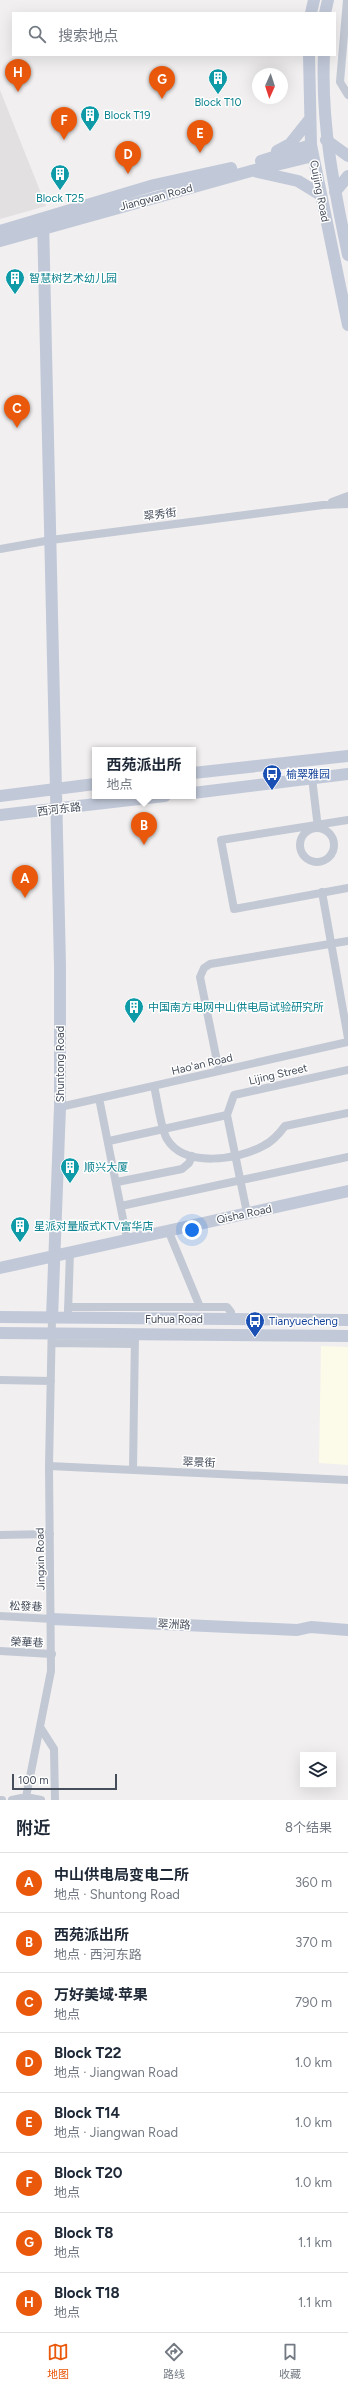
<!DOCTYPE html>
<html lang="zh">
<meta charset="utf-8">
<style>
:root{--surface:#fff;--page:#f2f2f3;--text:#1f2937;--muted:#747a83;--line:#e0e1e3;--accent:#ea580c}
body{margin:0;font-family:Figtree,"Noto Sans SC",sans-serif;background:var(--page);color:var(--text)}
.controls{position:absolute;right:12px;bottom:12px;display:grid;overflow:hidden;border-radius:0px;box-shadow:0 4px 16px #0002}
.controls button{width:36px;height:36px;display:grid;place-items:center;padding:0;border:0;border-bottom:1px solid var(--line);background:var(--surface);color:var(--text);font:20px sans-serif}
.compass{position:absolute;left:252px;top:68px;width:36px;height:36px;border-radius:50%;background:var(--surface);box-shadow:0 4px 16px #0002;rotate:183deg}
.scale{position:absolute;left:12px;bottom:10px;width:105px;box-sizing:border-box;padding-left:4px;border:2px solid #464e5c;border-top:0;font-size:11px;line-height:14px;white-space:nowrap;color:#464e5c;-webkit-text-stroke:3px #fff;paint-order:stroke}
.you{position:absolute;left:192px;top:1230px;width:14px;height:14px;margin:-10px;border:3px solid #fff;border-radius:50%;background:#1a73e8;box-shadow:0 0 0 6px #1a73e833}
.badge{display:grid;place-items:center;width:26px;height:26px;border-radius:50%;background:var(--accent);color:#fff;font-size:13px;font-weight:700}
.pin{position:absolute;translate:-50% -33px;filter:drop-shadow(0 1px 2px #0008)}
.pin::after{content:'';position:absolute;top:21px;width:14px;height:12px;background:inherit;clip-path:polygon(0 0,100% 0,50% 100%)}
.popup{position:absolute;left:92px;top:747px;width:104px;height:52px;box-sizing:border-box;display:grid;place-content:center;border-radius:0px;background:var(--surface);filter:drop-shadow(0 1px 3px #0005);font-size:13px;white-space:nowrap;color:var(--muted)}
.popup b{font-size:15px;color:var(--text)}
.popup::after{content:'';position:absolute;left:50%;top:100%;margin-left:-8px;border:8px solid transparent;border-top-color:var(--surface)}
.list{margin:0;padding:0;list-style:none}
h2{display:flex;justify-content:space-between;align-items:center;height:52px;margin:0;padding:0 16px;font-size:17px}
h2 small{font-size:13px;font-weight:400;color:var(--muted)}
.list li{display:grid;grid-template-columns:26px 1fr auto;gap:12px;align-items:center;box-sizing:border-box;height:60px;padding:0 16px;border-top:1px solid var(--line)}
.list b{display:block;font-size:15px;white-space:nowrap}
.list p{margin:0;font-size:13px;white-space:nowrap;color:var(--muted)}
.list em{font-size:13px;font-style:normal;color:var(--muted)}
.icon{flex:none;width:22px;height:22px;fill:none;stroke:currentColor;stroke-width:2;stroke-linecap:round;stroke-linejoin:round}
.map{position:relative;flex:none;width:348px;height:1800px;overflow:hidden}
.search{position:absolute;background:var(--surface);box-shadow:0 4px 16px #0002;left:12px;right:12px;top:12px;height:44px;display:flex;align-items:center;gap:10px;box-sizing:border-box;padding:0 14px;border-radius:0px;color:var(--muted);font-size:15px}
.sheet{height:532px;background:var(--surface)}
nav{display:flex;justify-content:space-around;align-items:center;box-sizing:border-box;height:56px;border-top:1px solid var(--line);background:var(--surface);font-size:11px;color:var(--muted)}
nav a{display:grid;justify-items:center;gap:2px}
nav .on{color:var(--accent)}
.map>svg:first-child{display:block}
.commercial{fill:#fcfae8}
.education{fill:#e2e0e1}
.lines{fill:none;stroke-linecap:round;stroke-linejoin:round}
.street{stroke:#c2c8d4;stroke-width:8}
.secondary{stroke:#c1c8d8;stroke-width:12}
.labels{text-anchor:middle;stroke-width:3;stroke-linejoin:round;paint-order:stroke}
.culture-label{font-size:11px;fill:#0d838f;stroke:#fff;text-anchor:start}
.street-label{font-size:11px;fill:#464e5c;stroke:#fff}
.transit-label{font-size:11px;fill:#164399;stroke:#fff;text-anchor:start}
</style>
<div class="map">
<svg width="348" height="1800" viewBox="0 0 348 1800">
<rect width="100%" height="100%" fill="#f1efef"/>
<!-- commercial -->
<path class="commercial" d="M321,1346L348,1347V1465L319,1463Z"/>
<!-- education -->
<path class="education" d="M0,90L46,206L0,219Z"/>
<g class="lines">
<!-- street -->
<path class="street" d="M347,0L340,82L348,95
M332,502L348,496
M0,549L51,540L323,505L348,504
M312,778L318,828
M348,820L221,840L234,909L348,888
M300 845a17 17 0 1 1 34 0a17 17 0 1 1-34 0Z
M322,892L348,1038
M219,1071L200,977L204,968L210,964L348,941
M154,1086C157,1098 161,1130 167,1139C184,1168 238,1160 263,1146C272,1142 279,1134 285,1126L348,1113
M99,1098L127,1239
M60,1107L348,1042
M227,1115L247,1213
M109,1141L227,1115L234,1095L348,1070
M117,1182L182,1169L189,1163L192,1156
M121,1206L348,1157
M168,1230L200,1307
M68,1307H227L231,1312V1319
M68,1312L70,1252
M52,1343L135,1344
M0,1380L51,1381
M49,1466L348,1480
M133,1470L135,1334
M0,1535L50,1534
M0,1616L52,1619
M0,1651L52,1654
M40,1727L54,1749L55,1800
M26,1797L51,1671L49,1466L52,1318
M0,1800H2
M12,1800L26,1797L41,1800"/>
<!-- secondary -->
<path class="secondary" d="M311,13L314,0
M325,13L328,0
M309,55L311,145L348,325
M324,55C321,124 334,188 348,255
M326,140L348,156
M277,151L290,144L310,119
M261,161L311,145
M254,171L298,181L321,195
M335,192L348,176
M43,219L60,966V1107L52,1318
M0,231L154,185L231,168
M0,241L251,171L313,156
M193,773L348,756
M193,793L348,774
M0,796L95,784
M0,815L165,796
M0,1268L348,1191
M0,1317L348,1320
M0,1333L348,1336
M52,1619L297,1630L311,1627L348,1630"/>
</g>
<!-- icons -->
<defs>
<symbol id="building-pin" viewBox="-11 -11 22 30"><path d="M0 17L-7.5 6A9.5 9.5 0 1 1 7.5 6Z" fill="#0f9aa8" stroke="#fff"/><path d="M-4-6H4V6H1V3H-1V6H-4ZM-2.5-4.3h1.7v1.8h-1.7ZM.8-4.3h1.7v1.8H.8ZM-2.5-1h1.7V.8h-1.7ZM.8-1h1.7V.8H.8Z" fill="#fff"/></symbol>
<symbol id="bus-pin" viewBox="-11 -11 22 30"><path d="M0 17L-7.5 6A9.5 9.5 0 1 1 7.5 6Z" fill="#1a4fb4" stroke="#fff"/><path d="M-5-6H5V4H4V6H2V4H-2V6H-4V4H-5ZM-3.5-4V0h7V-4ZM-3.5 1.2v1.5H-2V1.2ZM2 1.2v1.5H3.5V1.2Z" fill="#fff"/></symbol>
</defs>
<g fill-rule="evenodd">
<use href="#building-pin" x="207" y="67" width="22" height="30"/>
<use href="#building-pin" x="79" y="104" width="22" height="30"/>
<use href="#building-pin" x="49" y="163" width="22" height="30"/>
<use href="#building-pin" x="4" y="267" width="22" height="30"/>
<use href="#bus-pin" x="261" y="763" width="22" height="30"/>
<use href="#building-pin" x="123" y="996" width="22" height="30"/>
<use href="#building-pin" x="59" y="1156" width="22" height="30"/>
<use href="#building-pin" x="9" y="1215" width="22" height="30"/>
<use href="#bus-pin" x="244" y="1310" width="22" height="30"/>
</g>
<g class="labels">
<!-- culture labels -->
<g class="culture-label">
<text x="218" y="106" text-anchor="middle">Block T10</text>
<text x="104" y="119">Block T19</text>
<text x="60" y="202" text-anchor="middle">Block T25</text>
<text x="29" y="282">智慧树艺术幼儿园</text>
<text x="148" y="1011">中国南方电网中山供电局试验研究所</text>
<text x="84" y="1171">顺兴大厦</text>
<text x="34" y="1230">星派对量版式KTV富华店</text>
</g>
<!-- street labels -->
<g class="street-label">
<text transform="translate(320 191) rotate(79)" y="4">Cuijing Road</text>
<text transform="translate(156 197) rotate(-15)" y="4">Jiangwan Road</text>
<text transform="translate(160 514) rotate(-7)" y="4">翠秀街</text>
<text transform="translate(59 809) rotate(-7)" y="4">西河东路</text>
<text transform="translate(60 1064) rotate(-90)" y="4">Shuntong Road</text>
<text transform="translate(202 1064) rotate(-13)" y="4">Hao'an Road</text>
<text transform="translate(278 1074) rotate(-13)" y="4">Lijing Street</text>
<text transform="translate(244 1214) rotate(-12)" y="4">Qisha Road</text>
<text x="174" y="1323">Fuhua Road</text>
<text transform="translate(199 1462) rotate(3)" y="4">翠景街</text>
<text transform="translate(40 1559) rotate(-91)" y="4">Jingxin Road</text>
<text transform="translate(26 1606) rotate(2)" y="4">松發巷</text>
<text transform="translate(174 1624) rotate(3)" y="4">翠洲路</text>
<text transform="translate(27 1642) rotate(3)" y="4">榮華巷</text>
</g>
<!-- transit labels -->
<g class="transit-label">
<text x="286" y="778">榆翠雅园</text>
<text x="269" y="1325">Tianyuecheng</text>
</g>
</g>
</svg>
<div class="controls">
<button><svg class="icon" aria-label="layers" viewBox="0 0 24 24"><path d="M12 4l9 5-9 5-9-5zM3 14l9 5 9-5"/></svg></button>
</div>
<svg class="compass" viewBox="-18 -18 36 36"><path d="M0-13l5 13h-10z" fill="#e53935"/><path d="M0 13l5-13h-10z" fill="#747a83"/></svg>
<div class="scale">100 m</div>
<div class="you"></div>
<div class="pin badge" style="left:25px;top:898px">A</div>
<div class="pin badge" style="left:144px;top:845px">B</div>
<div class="popup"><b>西苑派出所</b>地点</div>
<div class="pin badge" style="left:17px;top:428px">C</div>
<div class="pin badge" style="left:128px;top:174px">D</div>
<div class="pin badge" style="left:200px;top:153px">E</div>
<div class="pin badge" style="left:64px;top:140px">F</div>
<div class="pin badge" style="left:162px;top:99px">G</div>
<div class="pin badge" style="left:18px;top:92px">H</div>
<div class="search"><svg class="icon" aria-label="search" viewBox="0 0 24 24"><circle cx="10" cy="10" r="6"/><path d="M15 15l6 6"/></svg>搜索地点</div>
</div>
<section class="sheet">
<h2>附近<small>8个结果</small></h2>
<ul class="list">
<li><span class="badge">A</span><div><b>中山供电局变电二所</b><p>地点 · Shuntong Road</p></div><em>360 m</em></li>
<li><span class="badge">B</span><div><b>西苑派出所</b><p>地点 · 西河东路</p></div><em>370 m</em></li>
<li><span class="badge">C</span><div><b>万好美域·苹果</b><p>地点</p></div><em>790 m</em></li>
<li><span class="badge">D</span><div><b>Block T22</b><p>地点 · Jiangwan Road</p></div><em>1.0 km</em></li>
<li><span class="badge">E</span><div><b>Block T14</b><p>地点 · Jiangwan Road</p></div><em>1.0 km</em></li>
<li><span class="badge">F</span><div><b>Block T20</b><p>地点</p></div><em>1.0 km</em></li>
<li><span class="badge">G</span><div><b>Block T8</b><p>地点</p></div><em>1.1 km</em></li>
<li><span class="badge">H</span><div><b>Block T18</b><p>地点</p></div><em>1.1 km</em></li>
</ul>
</section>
<nav>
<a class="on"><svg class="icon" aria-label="map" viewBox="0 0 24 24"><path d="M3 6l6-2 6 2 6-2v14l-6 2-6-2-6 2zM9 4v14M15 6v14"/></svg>地图</a>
<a><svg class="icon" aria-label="directions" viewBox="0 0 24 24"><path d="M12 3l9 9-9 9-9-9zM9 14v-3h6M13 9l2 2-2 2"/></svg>路线</a>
<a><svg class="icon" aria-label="saved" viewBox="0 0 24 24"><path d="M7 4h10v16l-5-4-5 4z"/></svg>收藏</a>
</nav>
